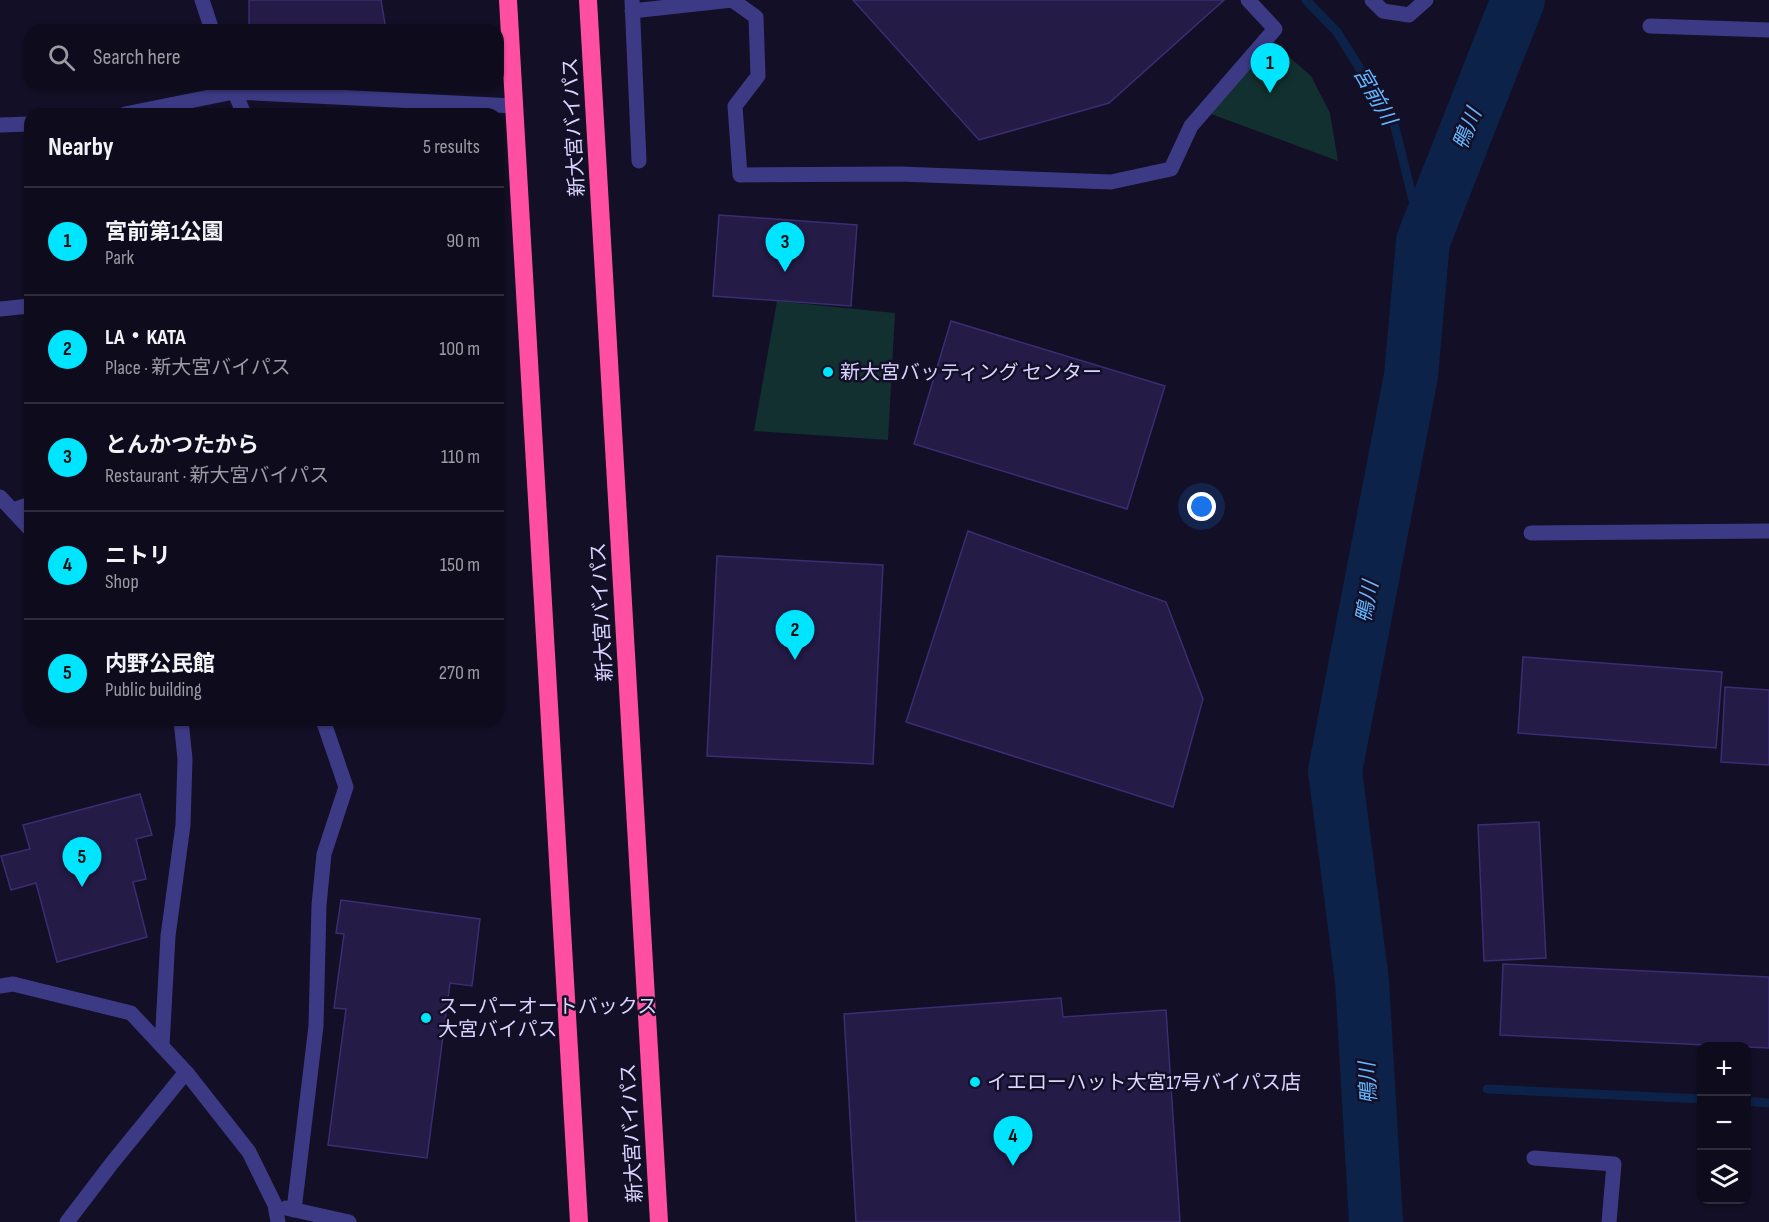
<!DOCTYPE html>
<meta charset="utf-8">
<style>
:root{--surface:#0e0b1c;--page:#171425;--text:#f1f3f6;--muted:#9b9ba3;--line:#2e2b3b;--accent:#00e5ff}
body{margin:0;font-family:"Sofia Sans Condensed","Noto Sans JP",sans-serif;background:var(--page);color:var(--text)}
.controls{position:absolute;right:18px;bottom:18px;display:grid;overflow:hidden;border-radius:12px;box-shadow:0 2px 4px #0004}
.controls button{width:54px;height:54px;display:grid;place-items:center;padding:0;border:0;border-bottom:2px solid var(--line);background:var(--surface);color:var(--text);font:30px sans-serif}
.you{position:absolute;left:1202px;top:507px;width:21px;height:21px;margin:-15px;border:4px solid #fff;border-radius:50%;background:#1a73e8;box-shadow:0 0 0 9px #1a73e833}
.badge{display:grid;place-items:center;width:39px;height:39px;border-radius:50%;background:var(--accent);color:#111;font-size:20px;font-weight:700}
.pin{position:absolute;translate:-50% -50px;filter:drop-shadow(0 2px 3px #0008)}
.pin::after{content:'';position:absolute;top:32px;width:21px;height:18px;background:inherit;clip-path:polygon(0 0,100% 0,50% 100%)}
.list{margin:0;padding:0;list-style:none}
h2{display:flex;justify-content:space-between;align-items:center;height:78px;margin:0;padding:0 24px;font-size:26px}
h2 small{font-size:20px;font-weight:400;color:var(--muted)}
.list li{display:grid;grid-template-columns:39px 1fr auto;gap:18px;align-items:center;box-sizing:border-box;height:108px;padding:0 24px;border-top:2px solid var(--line)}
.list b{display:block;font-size:22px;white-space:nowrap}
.list p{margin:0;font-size:20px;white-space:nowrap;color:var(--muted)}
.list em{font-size:20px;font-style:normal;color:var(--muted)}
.icon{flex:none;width:33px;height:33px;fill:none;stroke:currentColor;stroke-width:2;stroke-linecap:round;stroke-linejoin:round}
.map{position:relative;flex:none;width:1769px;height:1222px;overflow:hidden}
.search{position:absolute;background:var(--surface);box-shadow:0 2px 4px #0004;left:24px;top:24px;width:480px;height:66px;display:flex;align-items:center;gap:15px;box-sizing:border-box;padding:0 21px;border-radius:18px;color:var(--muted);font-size:22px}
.panel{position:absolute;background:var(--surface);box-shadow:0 2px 4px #0004;left:24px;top:108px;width:480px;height:618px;border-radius:18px}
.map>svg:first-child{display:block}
.green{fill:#12302f}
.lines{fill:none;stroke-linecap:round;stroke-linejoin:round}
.stream{stroke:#0c2248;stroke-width:9}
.river{stroke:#0c2248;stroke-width:54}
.building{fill:#241b47;stroke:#3b2d73;stroke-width:1.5}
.minor{stroke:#3d3a85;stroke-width:15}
.highway{stroke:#ff4fa3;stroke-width:18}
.poi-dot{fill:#00e5ff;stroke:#130f26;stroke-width:2}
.labels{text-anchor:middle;stroke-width:5;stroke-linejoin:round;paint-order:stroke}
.street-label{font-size:20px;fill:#d9d4ff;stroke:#130f26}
.poi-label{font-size:20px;fill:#d9d4ff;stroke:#130f26;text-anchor:start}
.water-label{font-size:21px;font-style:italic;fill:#62b6ff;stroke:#130f26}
</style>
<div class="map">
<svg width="1769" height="1222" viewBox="0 0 1769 1222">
<rect width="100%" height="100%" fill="#130f26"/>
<!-- green -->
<path class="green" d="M1273,43L1311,76L1330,113L1338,161L1203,111Z
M777,301L895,313L888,440L754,431Z"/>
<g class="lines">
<!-- stream -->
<path class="stream" d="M1306,0L1337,32L1394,123L1423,241
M1487,1089L1702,1099
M1746,1101L1769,1103"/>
<!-- river -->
<path class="river" d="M1376,1222L1362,981L1335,771L1411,376L1423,241L1518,0"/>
</g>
<!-- building -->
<path class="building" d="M249,0H381L386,30H249Z
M853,0H1224L1109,103L979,140Z
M719,215L857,225L851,306L713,296Z
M951,321L1165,386L1127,509L914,444Z
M968,531L1166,602L1203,699L1173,807L906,722Z
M717,556L883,565L873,764L707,756Z
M1523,657L1722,672L1716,748L1518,733Z
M1725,687L1769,690V765L1721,762Z
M140,794L152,835L136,839L146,879L133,882L147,937L57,962L36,883L11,890L1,856L30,849L23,825Z
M1539,822L1546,958L1484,961L1478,825Z
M341,900L480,919L472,986L450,983L427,1158L328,1145L346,1009L334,1008L344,934L336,933Z
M1503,964L1769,977V1048L1500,1035Z
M1061,998L1063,1017L1166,1010L1180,1222H856L844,1014Z"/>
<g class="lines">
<!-- minor -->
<path class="minor" d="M202,0L212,30
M632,0L639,161
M1372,0L1383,11L1409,15L1426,0
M632,11L732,0L756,17L758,76L735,106L740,175L900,174L1111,182L1171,169L1191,126L1275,29L1248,0
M1650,26L1769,30
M232,86L244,114
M125,114L234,92L514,106
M0,125L30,124
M0,309L30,306
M0,497L30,529
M13,510L30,504
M1531,533L1769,531
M0,986L13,984L131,1013L186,1072L249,1152L275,1205L278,1222
M162,1046L168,936L183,825L185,759L181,720
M1534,1158L1614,1164L1609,1222
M286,1208L349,1222
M294,1210L316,1026L319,905L324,854L346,787L323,720
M67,1222L112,1163L186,1072"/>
<!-- highway -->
<path class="highway" d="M508,0L579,1222
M588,0L659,1222"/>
</g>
<!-- markers -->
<g class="poi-dot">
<circle cx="828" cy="372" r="6"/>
<circle cx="426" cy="1018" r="6"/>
<circle cx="975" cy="1082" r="6"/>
</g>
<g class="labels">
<!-- street labels -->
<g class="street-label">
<text transform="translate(573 127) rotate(-93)" y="7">新大宮バイパス</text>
<text transform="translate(601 612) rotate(-93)" y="7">新大宮バイパス</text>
<text transform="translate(631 1133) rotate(-93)" y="7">新大宮バイパス</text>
</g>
<!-- poi labels -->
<g class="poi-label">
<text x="840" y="379">新大宮バッティング センター</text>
<text x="438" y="1013">スーパーオートバックス<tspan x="438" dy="23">大宮バイパス</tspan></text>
<text x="987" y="1089">イエローハット大宮17号バイパス店</text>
</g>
<!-- water labels -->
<g class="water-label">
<text transform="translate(1375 96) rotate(60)" y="7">宮前川</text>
<text transform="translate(1467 129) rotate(-68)" y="7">鴨川</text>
<text transform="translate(1367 602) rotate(-79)" y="7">鴨川</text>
<text transform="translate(1368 1083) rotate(-93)" y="7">鴨川</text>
</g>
</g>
</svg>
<div class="controls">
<button>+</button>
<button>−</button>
<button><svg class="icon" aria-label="layers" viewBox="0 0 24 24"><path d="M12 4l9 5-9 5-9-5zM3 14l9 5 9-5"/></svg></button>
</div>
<div class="you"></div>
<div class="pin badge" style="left:1270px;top:93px">1</div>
<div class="pin badge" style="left:795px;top:660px">2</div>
<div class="pin badge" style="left:785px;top:272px">3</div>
<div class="pin badge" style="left:1013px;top:1166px">4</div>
<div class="pin badge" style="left:82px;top:887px">5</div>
<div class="search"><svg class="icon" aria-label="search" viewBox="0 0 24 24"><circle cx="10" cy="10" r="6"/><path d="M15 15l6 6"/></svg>Search here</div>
<section class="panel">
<h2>Nearby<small>5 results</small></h2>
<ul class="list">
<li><span class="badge">1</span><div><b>宮前第1公園</b><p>Park</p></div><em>90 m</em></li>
<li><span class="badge">2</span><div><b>LA・KATA</b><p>Place · 新大宮バイパス</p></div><em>100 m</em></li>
<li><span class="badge">3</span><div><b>とんかつたから</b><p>Restaurant · 新大宮バイパス</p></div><em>110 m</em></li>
<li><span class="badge">4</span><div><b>ニトリ</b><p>Shop</p></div><em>150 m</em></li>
<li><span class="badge">5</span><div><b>内野公民館</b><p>Public building</p></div><em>270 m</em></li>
</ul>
</section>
</div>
